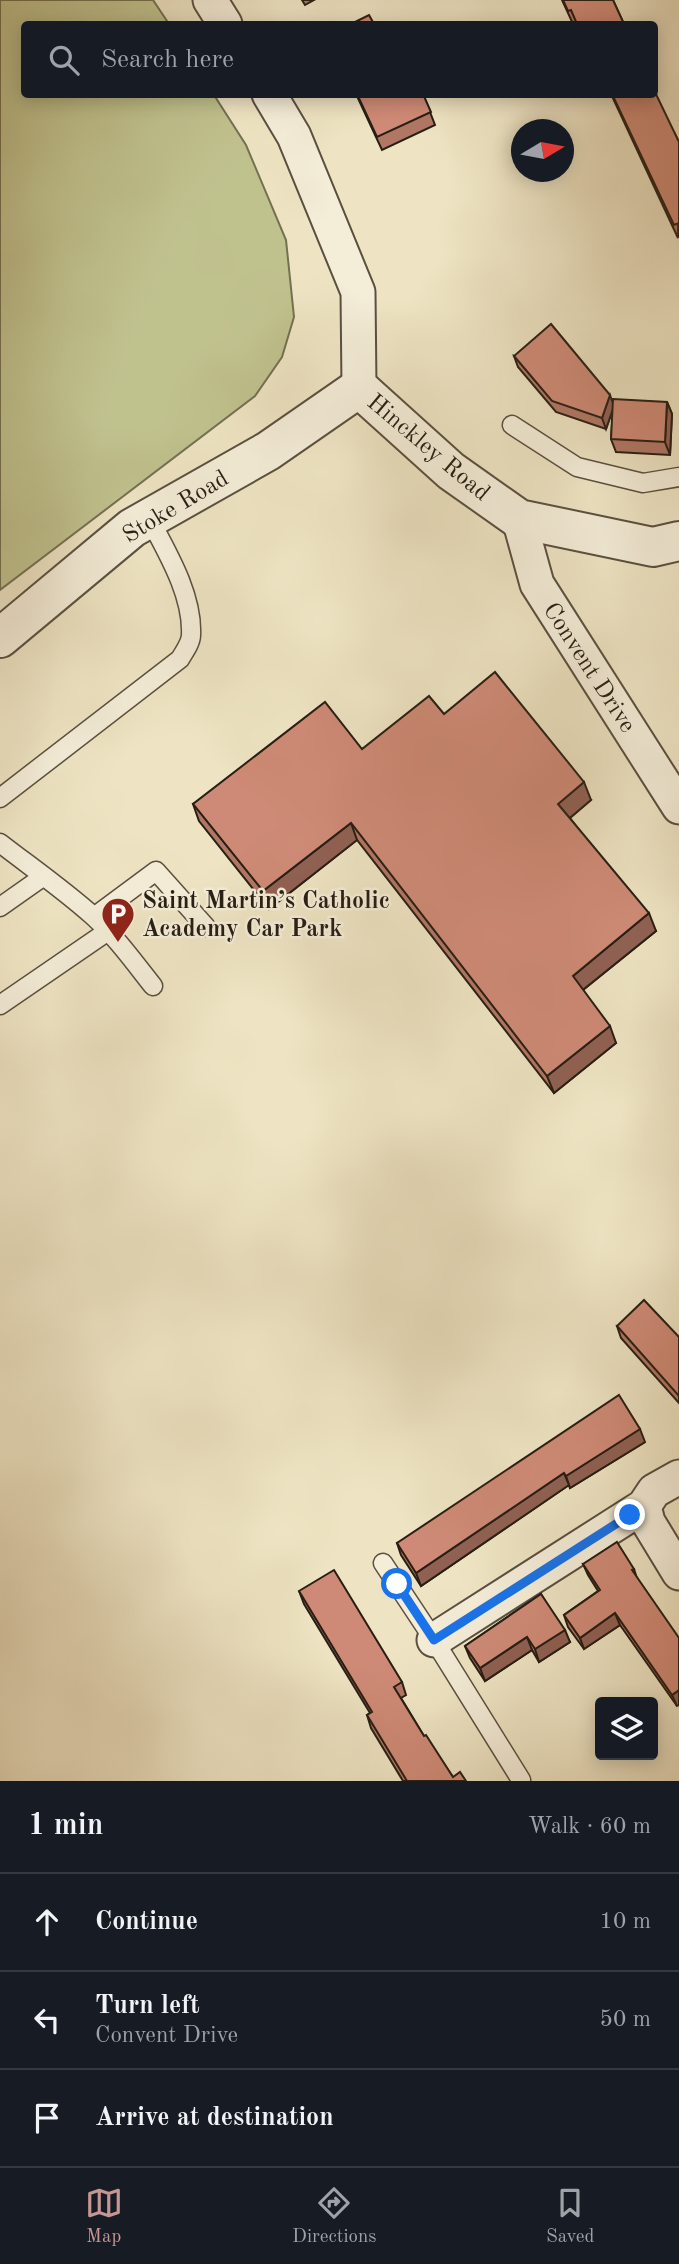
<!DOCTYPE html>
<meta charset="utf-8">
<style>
:root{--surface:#171b24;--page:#20242c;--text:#f1f3f6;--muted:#9ea1a6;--line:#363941;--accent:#c59692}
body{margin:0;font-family:"Old Standard TT",serif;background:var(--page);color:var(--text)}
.controls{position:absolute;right:21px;bottom:21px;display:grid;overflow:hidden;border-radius:7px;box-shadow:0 4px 18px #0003}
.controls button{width:63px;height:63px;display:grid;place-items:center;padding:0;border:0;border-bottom:2px solid var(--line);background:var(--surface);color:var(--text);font:35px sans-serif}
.compass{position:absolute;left:511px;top:119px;width:63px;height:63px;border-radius:50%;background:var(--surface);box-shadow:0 4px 18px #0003;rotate:80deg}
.stop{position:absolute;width:21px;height:21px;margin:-16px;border:5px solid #1a73e8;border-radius:50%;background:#fff}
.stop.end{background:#1a73e8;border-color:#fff;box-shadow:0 2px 7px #0008}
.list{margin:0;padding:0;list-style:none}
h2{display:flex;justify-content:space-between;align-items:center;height:91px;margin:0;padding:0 28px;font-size:30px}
h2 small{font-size:23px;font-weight:400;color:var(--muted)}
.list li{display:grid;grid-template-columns:46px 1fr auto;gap:21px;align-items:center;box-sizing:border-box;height:98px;padding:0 28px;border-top:2px solid var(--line)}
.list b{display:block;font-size:26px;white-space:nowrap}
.list p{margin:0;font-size:23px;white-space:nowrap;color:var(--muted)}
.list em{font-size:23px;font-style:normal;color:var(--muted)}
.icon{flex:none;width:38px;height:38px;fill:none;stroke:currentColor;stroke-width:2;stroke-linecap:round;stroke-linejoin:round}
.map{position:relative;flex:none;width:679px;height:1781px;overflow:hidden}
.search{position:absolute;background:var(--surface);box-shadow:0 4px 18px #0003;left:21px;right:21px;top:21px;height:77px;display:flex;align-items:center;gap:18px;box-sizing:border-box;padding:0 24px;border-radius:7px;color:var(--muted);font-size:26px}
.sheet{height:385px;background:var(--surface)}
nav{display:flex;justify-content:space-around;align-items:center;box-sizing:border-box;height:98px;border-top:2px solid var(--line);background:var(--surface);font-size:19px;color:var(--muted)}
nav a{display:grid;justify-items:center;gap:4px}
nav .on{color:var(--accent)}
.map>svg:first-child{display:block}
.green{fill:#c0c28e;stroke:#747051;stroke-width:2}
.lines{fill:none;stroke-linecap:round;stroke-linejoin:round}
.service-casing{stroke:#5a5040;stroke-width:21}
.minor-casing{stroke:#5a5040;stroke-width:37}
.tertiary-casing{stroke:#5a5040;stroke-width:42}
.service{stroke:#f4edd8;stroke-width:18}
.minor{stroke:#f4edd8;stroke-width:33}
.tertiary{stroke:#f4edd8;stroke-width:38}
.wall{fill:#b17765;stroke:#281e14;stroke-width:2}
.shaded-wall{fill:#906153;stroke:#281e14;stroke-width:2}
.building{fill:#ce8a76;stroke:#281e14;stroke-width:2}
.route{stroke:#1a73e8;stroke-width:9}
.labels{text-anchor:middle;stroke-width:5;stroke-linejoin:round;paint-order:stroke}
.street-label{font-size:24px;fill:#281e14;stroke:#f4edd8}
.poi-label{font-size:24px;font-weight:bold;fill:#281e14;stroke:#f4edd8;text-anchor:start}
</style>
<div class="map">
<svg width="679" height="1781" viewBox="0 0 679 1781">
<rect width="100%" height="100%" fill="#eee4c3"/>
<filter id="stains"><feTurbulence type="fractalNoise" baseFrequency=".00286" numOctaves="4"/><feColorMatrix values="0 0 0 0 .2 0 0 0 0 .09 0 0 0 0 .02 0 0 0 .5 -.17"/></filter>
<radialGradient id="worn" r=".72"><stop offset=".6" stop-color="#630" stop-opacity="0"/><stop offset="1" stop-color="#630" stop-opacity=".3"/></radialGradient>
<!-- green -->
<path class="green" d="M0,0H153L169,24H24V94L214,95L246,145L286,240L294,317L282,357L255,396L0,590Z"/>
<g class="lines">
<defs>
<path id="service" d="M512,425L577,467L643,483L679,477
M0,798L180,659C184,652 191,643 191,635C193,595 167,552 149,518
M0,843C31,867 64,890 93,916C116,937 134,962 153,986
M0,907L44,876
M94,917L156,871L206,927
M0,1005L108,931
M383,1563L434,1640L521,1780"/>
<path id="minor" d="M210,0L225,24
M269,94L294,136L358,292L359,388
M519,519L537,584L679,807
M679,1477L654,1491L644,1506L648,1522L679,1573
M434,1640L644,1506"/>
<path id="tertiary" d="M0,638L132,528L268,451L359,388L451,471L519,519L653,547L679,541"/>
</defs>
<!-- service casing -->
<use href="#service" class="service-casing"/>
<!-- minor casing -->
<use href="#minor" class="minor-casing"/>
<!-- tertiary casing -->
<use href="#tertiary" class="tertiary-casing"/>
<!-- service -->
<use href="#service" class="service"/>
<!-- minor -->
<use href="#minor" class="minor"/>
<!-- tertiary -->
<use href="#tertiary" class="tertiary"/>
</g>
<!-- wall -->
<path class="wall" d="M302,0H314L305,5Z
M562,0H613L624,24H576L575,23L573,24Z
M356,94H423L435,125L382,150Z
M611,94H654L679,142L678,238Z
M514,356L613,404L667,402L672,414L670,455L616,452L611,439L613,409L606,429L556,412L518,367Z
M444,714L591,800L570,818L656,931L583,990L616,1043L554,1093L357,840L269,909L199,821L193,804L362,749Z
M617,1326L679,1337V1403L621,1338Z
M645,1442L570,1488L569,1485L421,1586L401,1555L397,1543Z
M583,1564L634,1569L677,1706L620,1625L584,1649L568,1627L564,1615L598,1591L588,1575Z
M299,1591L402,1682L406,1695L401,1698L424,1736L453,1777L466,1781H403L371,1728L367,1715L370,1713L304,1604Z
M541,1594L570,1642L539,1662L532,1650L485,1681L470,1658L465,1646Z"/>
<!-- shaded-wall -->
<path class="shaded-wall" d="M610,395L614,406L606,429L602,418Z
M667,402L672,414L670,455L665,442Z
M584,782L591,800L565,822L558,804Z
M351,823L357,840L269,909L263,891Z
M649,913L656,931L579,993L573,976Z
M610,1026L616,1043L554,1093L547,1076Z
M640,1429L645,1442L570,1488L566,1476Z
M564,1473L569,1485L421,1586L416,1573Z
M615,1613L620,1625L584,1649L580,1638Z
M565,1630L570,1642L539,1662L535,1649Z
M527,1637L532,1650L485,1681L480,1668Z
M679,1690V1705L677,1706L672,1695Z"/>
<!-- building -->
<path class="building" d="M563,0H613L624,24H577L571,10L568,11Z
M369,15L374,24H351Z
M654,90L679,142V223L674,225L612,94H654Z
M357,94H423L431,112L377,137Z
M551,324L610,395L602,418L552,401L514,356Z
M613,399L667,402L665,442L611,439Z
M495,672L584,782L558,804L649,913L573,976L610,1026L547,1076L351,823L263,891L193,804L325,702L362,749L429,696L444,714Z
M644,1300L679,1337V1396L617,1326Z
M619,1395L640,1429L566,1476L564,1473L416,1573L397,1543Z
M617,1542L634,1569L632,1570L679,1638V1690L672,1695L615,1613L580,1638L564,1615L600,1590L583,1564Z
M334,1570L402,1682L394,1687L424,1736L426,1735L453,1777L460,1772L466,1781H407L367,1715L372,1712L299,1591Z
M541,1594L565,1630L535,1649L527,1637L480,1668L465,1646Z"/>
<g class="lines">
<!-- route -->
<path class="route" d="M397,1584L434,1640L630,1515"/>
</g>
<!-- icons -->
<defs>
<symbol id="parking-pin" viewBox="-11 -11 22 30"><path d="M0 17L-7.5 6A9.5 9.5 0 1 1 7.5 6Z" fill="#8f2418" stroke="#f4edd8"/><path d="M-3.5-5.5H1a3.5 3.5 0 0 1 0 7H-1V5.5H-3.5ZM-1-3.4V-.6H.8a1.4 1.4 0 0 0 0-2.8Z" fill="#fff"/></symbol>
</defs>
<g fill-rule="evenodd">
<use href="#parking-pin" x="99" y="895" width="38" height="52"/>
</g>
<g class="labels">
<!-- street labels -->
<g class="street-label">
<text transform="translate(429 447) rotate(40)" y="8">Hinckley Road</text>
<text transform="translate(175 506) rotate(-31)" y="8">Stoke Road</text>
<text transform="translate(590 667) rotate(57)" y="8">Convent Drive</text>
</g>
<!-- poi labels -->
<g class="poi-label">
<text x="142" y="908">Saint Martin’s Catholic<tspan x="142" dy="28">Academy Car Park</tspan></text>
</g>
</g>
<rect width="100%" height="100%" filter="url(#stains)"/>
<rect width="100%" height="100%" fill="url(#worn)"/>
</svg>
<div class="controls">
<button><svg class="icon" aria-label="layers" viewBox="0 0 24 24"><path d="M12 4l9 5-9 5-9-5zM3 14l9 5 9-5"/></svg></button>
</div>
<svg class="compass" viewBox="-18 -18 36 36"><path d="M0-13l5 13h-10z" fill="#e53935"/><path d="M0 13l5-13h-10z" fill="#9ea1a6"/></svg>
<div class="stop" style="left:397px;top:1584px"></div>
<div class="stop end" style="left:630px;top:1515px"></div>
<div class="search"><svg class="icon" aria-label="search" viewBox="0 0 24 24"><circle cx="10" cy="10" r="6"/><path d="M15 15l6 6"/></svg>Search here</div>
</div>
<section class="sheet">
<h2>1 min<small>Walk · 60 m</small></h2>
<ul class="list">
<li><svg class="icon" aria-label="ahead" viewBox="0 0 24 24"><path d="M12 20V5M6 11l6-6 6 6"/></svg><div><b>Continue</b></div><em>10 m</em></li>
<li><svg class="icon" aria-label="left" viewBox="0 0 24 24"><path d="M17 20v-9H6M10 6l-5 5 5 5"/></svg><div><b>Turn left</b><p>Convent Drive</p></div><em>50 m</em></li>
<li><svg class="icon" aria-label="arrive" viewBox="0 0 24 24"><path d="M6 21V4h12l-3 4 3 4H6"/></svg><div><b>Arrive at destination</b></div></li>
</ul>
</section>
<nav>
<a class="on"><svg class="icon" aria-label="map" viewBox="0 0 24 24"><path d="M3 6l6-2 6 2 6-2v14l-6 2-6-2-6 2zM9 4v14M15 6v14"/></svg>Map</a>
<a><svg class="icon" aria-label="directions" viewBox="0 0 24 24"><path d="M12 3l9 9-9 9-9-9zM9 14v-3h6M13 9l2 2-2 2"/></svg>Directions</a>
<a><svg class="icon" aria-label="saved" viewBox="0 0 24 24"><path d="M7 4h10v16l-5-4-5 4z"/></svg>Saved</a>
</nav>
